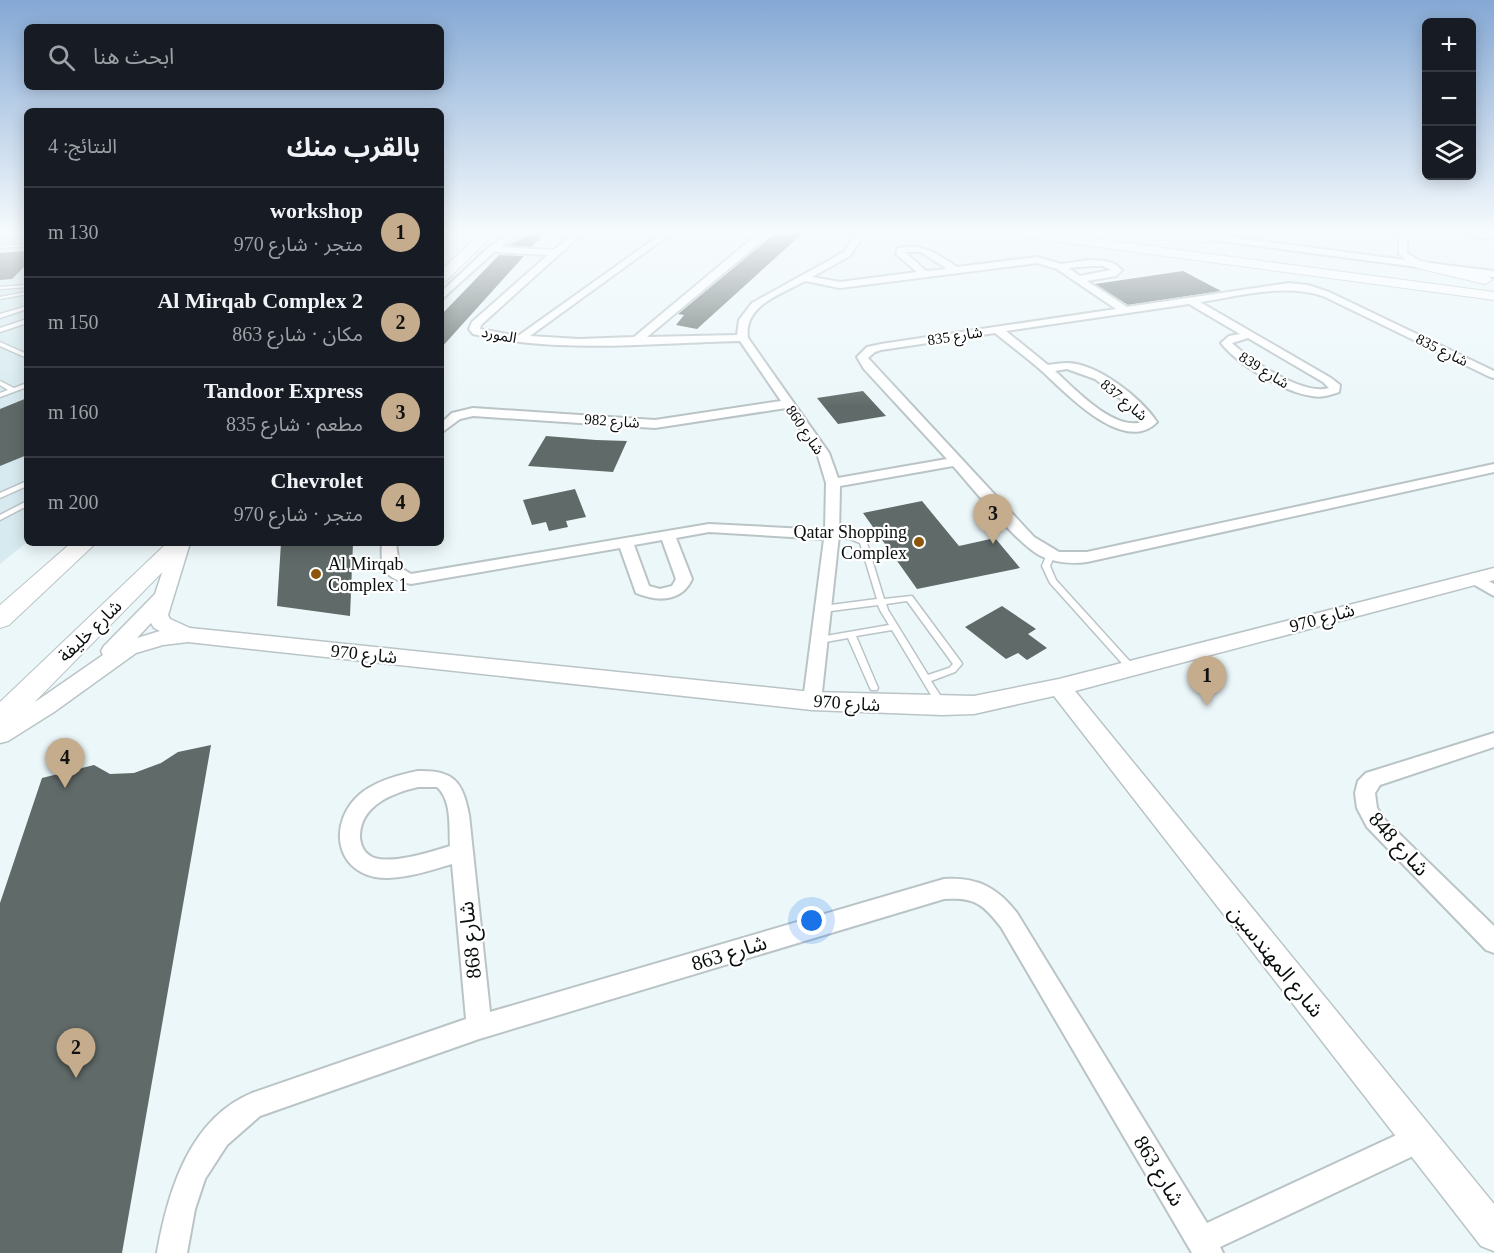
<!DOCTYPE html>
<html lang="ar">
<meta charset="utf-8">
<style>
:root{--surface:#171b24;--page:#20242c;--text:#f1f3f6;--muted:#9ea1a6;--line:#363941;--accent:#c4ac8c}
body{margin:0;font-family:"Times New Roman","Noto Sans Arabic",serif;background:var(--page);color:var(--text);direction:rtl}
.controls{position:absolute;right:18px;top:18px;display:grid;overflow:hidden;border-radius:9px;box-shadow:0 3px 15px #0003}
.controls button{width:54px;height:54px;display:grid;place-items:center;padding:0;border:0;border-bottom:2px solid var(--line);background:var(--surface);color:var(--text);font:30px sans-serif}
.you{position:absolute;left:812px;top:921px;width:21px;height:21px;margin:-15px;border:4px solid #fff;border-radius:50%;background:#1a73e8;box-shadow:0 0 0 9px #1a73e833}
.badge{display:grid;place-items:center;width:39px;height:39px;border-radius:50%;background:var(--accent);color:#111;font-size:20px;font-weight:700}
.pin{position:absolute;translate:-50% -50px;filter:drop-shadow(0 2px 3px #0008)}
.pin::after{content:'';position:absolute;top:32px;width:21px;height:18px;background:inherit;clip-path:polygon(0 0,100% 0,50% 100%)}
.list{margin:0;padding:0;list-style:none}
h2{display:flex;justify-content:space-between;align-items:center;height:78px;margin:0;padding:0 24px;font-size:26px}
h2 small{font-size:20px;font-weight:400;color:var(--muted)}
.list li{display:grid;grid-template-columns:39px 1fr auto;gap:18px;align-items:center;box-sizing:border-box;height:90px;padding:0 24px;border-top:2px solid var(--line)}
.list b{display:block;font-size:22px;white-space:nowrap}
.list p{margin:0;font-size:20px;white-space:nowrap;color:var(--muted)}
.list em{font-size:20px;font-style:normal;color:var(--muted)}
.icon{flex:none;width:33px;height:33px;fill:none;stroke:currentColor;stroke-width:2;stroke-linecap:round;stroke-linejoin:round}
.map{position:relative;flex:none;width:1494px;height:1253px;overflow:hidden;direction:ltr}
.search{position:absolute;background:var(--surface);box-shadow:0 3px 15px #0003;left:24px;top:24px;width:420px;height:66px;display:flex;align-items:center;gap:15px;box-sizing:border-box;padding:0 21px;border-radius:9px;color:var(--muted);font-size:22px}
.panel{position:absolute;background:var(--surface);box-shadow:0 3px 15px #0003;left:24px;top:108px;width:420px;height:438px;border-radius:9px;direction:rtl}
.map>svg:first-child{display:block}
.built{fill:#d7eaef}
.building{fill:#606a68}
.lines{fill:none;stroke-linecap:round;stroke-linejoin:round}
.service-casing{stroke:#bac4c7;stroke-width:3}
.minor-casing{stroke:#bac4c7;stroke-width:4}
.tertiary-casing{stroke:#bac4c7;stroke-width:3}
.primary-casing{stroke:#bac4c7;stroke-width:2}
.service{fill:#fff;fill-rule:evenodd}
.minor{fill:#fff;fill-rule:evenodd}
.tertiary{fill:#fff;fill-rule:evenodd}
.primary{fill:#fff;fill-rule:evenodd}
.poi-dot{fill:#8d560a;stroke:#fff;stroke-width:2}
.labels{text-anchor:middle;stroke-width:4.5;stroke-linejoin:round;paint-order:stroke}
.far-street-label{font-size:15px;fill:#0a0e0f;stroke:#fff}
.poi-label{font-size:18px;fill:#0a0e0f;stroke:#fff;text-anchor:end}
.street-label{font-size:18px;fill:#0a0e0f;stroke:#fff}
.near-street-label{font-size:21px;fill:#0a0e0f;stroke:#fff}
</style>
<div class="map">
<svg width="1494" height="1253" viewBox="0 0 1494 1253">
<rect width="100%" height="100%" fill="#ecf7fa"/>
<!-- built -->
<path class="built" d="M0,232H27V542L0,564Z"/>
<!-- building -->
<path class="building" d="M536,232H545L532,247L508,245Z
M777,232H804L697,329L676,325L684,315L678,314Z
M27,251V264L12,279L0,280V253Z
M499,255L524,256L441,348V315Z
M1183,271L1221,291L1128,305L1095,284Z
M863,391L886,416L838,424L817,398Z
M27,398V455L0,466V409Z
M546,436L596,440L627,441L613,472L528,466Z
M575,489L586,517L566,521L568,527L549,531L546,522L532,525L523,500Z
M922,501L959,546L995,538L1020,568L917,589L863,513Z
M281,543H353L350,616L277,606Z
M1002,606L1036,629L1028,634L1047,648L1027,660L1018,653L1006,659L965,627Z
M211,745L122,1253H0V903L42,778L94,765L110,774L134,773L161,763L178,752Z"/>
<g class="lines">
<defs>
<path id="service" d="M27,233V235L0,237V235Z
M27,244V246L0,248V246Z
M27,285V287L0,289V287Z
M27,292V294L0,299V297Z
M27,306V309L0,318V314Z
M27,319V323L0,332V328Z
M0,342L27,354V358L0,346Z
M0,381L14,388L27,383V387L0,397V393L8,390L0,385Z
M27,481V486L0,498V493Z
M27,501V506L0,520V515Z
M829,533L851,535L866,540L884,599L912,596L961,662L962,664L955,672L931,681L945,703L943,705H937L892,630L856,636L878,688L877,690H871L870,688L848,638L820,643L817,642L816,640L820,637L889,625L880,610L878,605L823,612L820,611L819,609L820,607L823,606L877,599L860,543L850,539L829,537L828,535ZM907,601L953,664L949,668L928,675L888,610L886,604Z
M1047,554H1050L1054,556L1050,566L1056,580L1134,666L1135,668L1134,670H1128L1050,583L1042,566Z"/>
<path id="minor" d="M511,232H520L501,247L554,250L575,232H584L481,325L480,329L518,336L664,232H673L530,336L579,339L634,337L760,232H768L756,246L647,337L737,335L739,320L752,303L844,252L858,232H866L850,256L812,277L840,282L917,272L896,254L898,248C922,243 938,254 957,267L1037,257L1061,264L1090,260L1105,261L1115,264L1122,270L1116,276L1087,281L1127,307L1289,283L1308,285L1329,292L1494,371V378L1490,377L1323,296C1283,283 1240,296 1200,302L1331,378L1340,385L1339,392C1330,395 1322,398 1312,396C1285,393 1237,364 1221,343L1229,336L1240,334L1189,304L1006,331L1048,365C1054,364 1061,363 1067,363C1097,363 1141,398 1157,422C1124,456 1065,392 1042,371C1027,358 1011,346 995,333L881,350L875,352L868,358L1034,537L1059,552H1087L1494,464V472L1087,562C1071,564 1056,563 1041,556C1017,544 973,488 953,466L840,486L839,535L821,701L818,706L812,708L806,706L803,701L824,539L709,532L676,538L692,579C682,602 657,602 636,593L620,548L411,584C385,578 380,570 382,543H396L399,567L411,574L709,524L825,530L826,483L817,453L786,408L655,428L473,416L460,419L441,433V423L452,413L473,408L655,420L781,401L740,341C652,343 559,354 473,334L469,329L472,322L548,255L494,252L441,300V292L489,247ZM905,252H921L947,269L926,271ZM1037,263L1057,269L1116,309L881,344L867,347L857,357L864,369L947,459L838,478L829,453L748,338C743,305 782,294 805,281L840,288ZM1090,266H1103L1111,270L1080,276L1068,268ZM1248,338L1323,382L1329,388C1303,396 1251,361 1232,343ZM1067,369L1095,379L1141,415L1144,421C1116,434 1074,388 1055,371ZM662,540L676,579L672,586L660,589L649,586L634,545Z
M1170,232H1192L1406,260L1399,254V232H1407V253L1421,262L1494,271V277L1174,235Z
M1459,232L1494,233V239L1463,235Z
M1476,574L1494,584V596L1471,583L1468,579Z
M1494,733V747L1380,785L1375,793L1377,808L1385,820L1494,926V953L1486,950L1367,827L1357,808L1355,793L1358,781L1366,773Z
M418,771C453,770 463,781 469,815L490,1012L944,879C977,877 997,887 1017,913L1207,1223L1418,1125L1428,1129L1432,1139L1428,1149L1220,1247L1223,1253H1192L1001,927C983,904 975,897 944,899L479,1039L260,1116L227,1145L205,1179L195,1209L187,1253H157C168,1192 189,1119 252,1093L466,1019L452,864C428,871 400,881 375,877C333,868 330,821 359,795C375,781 398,775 418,771ZM418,787H437C452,800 449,827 450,846C431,852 391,865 372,857C364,853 361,846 360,838C359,806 392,793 418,787Z"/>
<path id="tertiary" d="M172,543H190L168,615L170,619L190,628L812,692L974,696L1059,679L1494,568V580L1075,691L1494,1204V1251L1481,1246L1054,696L974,714L942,715L812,710L188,642L163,645L136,653L54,712L8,741L0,743V722L38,700L103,655L101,651L104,646L155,594ZM151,623L154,628L160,631L137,638Z"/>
<path id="primary" d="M441,232H453L441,241Z
M482,232H495L446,281L441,282V270Z
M1010,232H1044L1494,292V300L1016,236Z
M1152,232L1208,234L1215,238L1208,242L1147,239L1145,236Z
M1422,261L1490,277L1492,280L1485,284L1417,268L1415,265L1417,262Z
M71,543H96L9,625L0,628V605Z
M167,543H191L10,727L0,730V702Z"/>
</defs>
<!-- service casing -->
<use href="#service" class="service-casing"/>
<!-- minor casing -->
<use href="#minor" class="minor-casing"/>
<!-- tertiary casing -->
<use href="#tertiary" class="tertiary-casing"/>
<!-- primary casing -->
<use href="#primary" class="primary-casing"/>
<!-- service -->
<use href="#service" class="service"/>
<!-- minor -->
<use href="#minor" class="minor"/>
<!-- tertiary -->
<use href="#tertiary" class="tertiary"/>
<!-- primary -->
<use href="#primary" class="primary"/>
</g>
<!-- sky -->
<linearGradient id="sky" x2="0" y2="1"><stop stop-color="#84a8d4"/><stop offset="0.57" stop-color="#f6fbfd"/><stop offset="1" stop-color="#f6fbfd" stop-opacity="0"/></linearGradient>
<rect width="1494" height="407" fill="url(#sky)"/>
<!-- markers -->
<g class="poi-dot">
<circle cx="919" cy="542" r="6"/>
<circle cx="316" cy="574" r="6"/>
</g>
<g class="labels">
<!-- far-street labels -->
<g class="far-street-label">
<text transform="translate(499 335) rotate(11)" y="5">المورد</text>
<text transform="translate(955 336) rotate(-9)" y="5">شارع 835</text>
<text transform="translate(1442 350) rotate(26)" y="5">شارع 835</text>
<text transform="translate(1264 370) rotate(32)" y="5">شارع 839</text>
<text transform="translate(1124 400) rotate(40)" y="5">شارع 837</text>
<text transform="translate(612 421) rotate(4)" y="5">شارع 982</text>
<text transform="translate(805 430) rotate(56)" y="5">شارع 860</text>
</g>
<!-- poi labels -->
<g class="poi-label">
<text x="907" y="538">Qatar Shopping<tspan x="907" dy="21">Complex</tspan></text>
<text x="328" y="570" text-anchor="start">Al Mirqab<tspan x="328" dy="21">Complex 1</tspan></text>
</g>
<!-- street labels -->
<g class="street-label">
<text transform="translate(1322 618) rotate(-15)" y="6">شارع 970</text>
<text transform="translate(90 631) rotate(-44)" y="6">شارع خليفة</text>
<text transform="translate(364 654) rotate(6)" y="6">شارع 970</text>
<text transform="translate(847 703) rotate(4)" y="6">شارع 970</text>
</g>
<!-- near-street labels -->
<g class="near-street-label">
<text transform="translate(1399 844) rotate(48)" y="7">شارع 848</text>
<text transform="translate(470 940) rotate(-96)" y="7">شارع 868</text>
<text transform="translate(729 953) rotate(-17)" y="7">شارع 863</text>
<text transform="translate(1276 961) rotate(51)" y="7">شارع المهندسين</text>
<text transform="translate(1159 1171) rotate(59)" y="7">شارع 863</text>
</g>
</g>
</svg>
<div class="controls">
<button>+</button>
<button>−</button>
<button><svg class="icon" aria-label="layers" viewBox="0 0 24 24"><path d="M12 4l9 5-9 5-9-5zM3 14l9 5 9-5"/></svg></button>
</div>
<div class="you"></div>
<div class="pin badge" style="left:1207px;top:706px">1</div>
<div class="pin badge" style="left:76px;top:1078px">2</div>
<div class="pin badge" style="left:993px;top:544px">3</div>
<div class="pin badge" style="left:65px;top:788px">4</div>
<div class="search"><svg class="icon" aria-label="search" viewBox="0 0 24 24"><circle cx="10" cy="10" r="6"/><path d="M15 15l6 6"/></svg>ابحث هنا</div>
<section class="panel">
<h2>بالقرب منك<small>النتائج: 4</small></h2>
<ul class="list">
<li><span class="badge">1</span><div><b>workshop</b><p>متجر · شارع 970</p></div><em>130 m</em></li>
<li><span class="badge">2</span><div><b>Al Mirqab Complex 2</b><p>مكان · شارع 863</p></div><em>150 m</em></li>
<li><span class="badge">3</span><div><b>Tandoor Express</b><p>مطعم · شارع 835</p></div><em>160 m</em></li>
<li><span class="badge">4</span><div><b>Chevrolet</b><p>متجر · شارع 970</p></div><em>200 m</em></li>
</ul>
</section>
</div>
